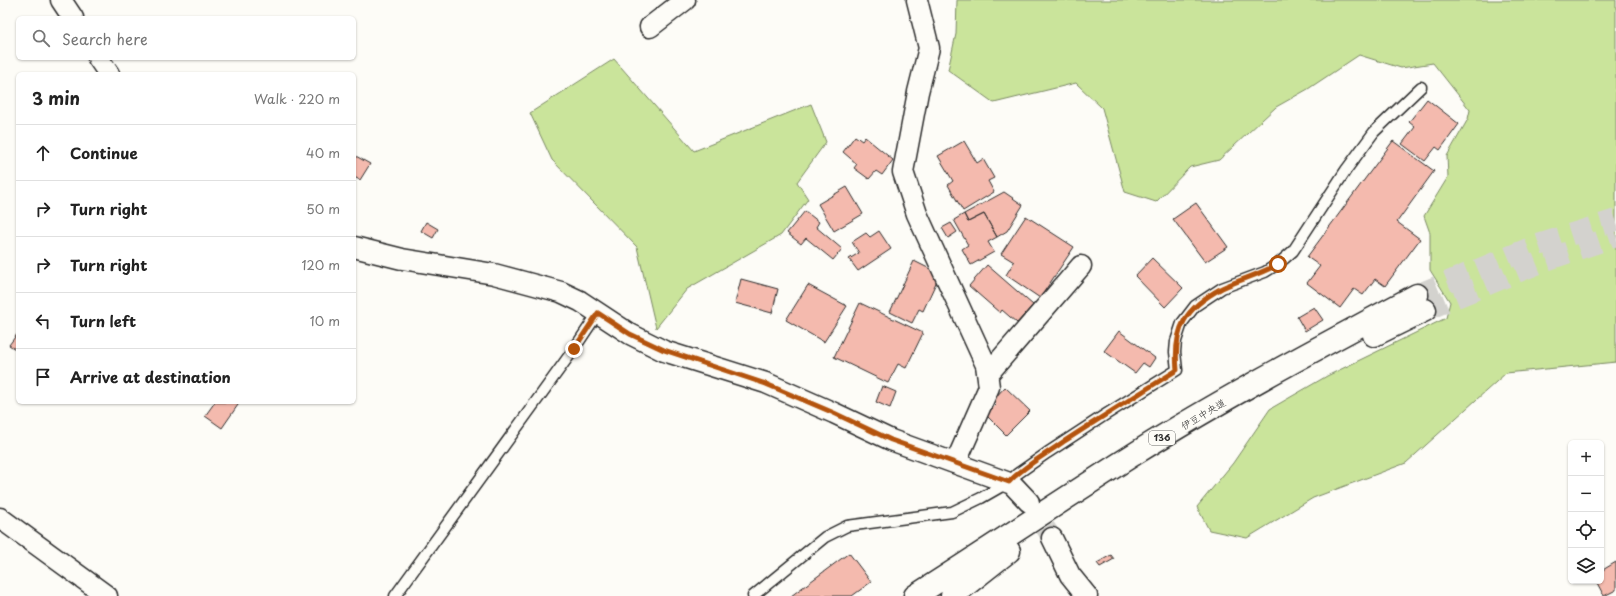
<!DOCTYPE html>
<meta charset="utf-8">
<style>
:root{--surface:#fff;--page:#f6f6f6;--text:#222;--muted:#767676;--line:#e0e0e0}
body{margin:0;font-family:"Playpen Sans","Klee One",sans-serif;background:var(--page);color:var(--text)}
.controls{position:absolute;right:12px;bottom:12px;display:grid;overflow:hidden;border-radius:6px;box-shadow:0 1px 3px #0004}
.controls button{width:36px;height:36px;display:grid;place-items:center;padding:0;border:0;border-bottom:1px solid var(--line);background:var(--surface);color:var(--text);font:20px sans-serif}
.stop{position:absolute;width:12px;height:12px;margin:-9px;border:3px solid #b45309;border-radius:50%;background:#fff}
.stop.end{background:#b45309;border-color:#fff;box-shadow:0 1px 4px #0008}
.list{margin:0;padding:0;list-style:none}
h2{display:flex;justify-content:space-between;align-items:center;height:52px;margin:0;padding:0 16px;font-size:17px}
h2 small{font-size:13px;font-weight:400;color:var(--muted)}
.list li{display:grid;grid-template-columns:26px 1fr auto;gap:12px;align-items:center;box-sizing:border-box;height:56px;padding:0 16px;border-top:1px solid var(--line)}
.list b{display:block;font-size:15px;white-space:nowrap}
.list em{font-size:13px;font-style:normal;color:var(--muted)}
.icon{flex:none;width:22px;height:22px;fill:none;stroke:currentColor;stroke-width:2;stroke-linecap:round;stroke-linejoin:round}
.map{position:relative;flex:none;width:1616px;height:596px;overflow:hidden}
.search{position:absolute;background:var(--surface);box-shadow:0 1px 3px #0004;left:16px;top:16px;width:340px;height:44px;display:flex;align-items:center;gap:10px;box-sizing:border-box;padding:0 14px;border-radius:6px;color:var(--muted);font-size:15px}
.panel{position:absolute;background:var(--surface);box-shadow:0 1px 3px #0004;left:16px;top:72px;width:340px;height:332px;border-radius:6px}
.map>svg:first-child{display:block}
.green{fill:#cae49b;stroke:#7a8863}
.building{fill:#f4baae;stroke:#2b2b2b}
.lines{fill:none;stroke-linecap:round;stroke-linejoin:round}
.street-tunnel{stroke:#d3d2ce;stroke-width:20;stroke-dasharray:20 10;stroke-linecap:butt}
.highway-tunnel{stroke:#d3d2ce;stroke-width:22;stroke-dasharray:22 11;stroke-linecap:butt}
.lane-casing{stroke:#2b2b2b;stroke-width:13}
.street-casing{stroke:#2b2b2b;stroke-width:23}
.highway-casing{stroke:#2b2b2b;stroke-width:25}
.lane{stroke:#fdfcf7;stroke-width:10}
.street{stroke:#fdfcf7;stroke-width:20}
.highway{stroke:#fdfcf7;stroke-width:22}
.route{stroke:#b45309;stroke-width:5}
.labels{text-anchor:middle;stroke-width:3.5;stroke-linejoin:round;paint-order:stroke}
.shield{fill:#fdfcf7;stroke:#6a6a68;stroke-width:1}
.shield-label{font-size:9px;font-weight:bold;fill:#2b2b2b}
.street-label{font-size:10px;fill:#2b2b2b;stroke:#fdfcf7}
</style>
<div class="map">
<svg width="1616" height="596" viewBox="0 0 1616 596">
<rect width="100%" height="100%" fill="#fdfcf7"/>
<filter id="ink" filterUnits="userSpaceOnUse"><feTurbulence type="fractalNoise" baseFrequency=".025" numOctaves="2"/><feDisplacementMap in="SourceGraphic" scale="8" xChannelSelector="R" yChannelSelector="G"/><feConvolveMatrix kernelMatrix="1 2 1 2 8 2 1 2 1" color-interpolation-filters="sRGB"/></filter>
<g filter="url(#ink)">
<!-- green -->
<path class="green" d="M957,0H1616V362L1506,373L1406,463L1313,498L1247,538L1209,530L1197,507L1233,463L1270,409L1327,376L1446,318L1450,302L1430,270V233L1424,216L1448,177L1447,156L1468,119L1470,110L1433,63L1401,68L1359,55L1308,89L1276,107L1219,160L1190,167L1156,202L1125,192L1102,108L1076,83L994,103L948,70L956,34Z
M614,59L694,151L811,104L826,142L797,182L808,199L781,235L687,289L656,328L637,247L552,160L530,113Z"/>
<!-- building -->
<path class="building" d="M1427,99L1459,124L1440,150L1436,147L1425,161L1402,144L1415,127L1409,122Z
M855,136L862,141L865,137L893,160L882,175L876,171L869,179L854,168L857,164L843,152Z
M964,141L977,163L983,159L994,178L988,181L994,192L963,211L948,185L953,181L938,156Z
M1393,141L1434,171L1397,222L1420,239L1385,286L1375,279L1363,295L1354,289L1340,308L1307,283L1320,266L1307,257Z
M354,155L370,164L360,180L354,177Z
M847,187L863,214L834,231L818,204Z
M1004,192L1023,205L1007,231L997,237L984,214L968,222L964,214Z
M1196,203L1228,247L1205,262L1173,219Z
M805,211L819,222L816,227L842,249L833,260L806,238L801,244L787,233Z
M964,214L968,222L984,214L997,237L988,242L994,252L971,265L962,249L968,245L954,220Z
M1026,216L1074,247L1040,298L1006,275L1014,262L1001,254Z
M426,222L438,229L433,238L421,231Z
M951,223L957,232L948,238L942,228Z
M879,231L891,249L858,271L849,259L859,253L852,242L866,233L870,237Z
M1152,258L1183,288L1165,307L1135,276Z
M914,261L940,274L923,311L919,309L912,323L890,312Z
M987,265L1033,305L1017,323L1002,310L1000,313L969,286Z
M741,279L778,289L772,313L735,303Z
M808,285L847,306L824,342L786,320Z
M860,303L923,333L906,368L898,364L888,383L834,357Z
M1314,307L1323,320L1305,331L1297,317Z
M1119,331L1155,358L1149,367L1143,363L1135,373L1104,351Z
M18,333V351L9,345Z
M882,386L896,392L890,408L876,402Z
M1005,387L1030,411L1006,435L986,415L996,405L992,401Z
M215,402H240L222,428L205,416Z
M849,553L871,582L852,596H791Z
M1111,555L1114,559L1100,567L1097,563Z
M1616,562V590L1604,596L1596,581H1601V571Z"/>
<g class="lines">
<!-- street-tunnel -->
<path class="street-tunnel" d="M1029,502L1052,538"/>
<!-- highway-tunnel -->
<path class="highway-tunnel" d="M1417,295L1538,245L1616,220
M1425,310L1546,260L1616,236"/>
<defs>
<path id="lane" d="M395,596L574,349L598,313
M753,596L825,537L847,526L952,512L981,498L1009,482L1017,474L1047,453L1105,415L1177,370L1175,352L1176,341L1182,323L1195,306L1222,288L1265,272L1278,264L1293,251L1346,170L1374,132L1421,87"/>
<path id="street" d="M61,0L73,18
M917,0L929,48L918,92L903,172L917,214L986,365L989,387L956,462
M650,27L685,0
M98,58L109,74
M354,247L402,259L494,274L561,292L580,301L630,334L664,351L766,383L834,413L891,440L1012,484L1029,502
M988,374L1081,266
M0,518L107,596
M1052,538L1070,575L1087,596"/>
<path id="highway" d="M1374,335L1425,310
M915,596C989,549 1062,500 1136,453C1227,396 1322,346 1417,295
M952,596L1009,551"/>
</defs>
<!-- lane casing -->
<use href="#lane" class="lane-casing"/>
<!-- street casing -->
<use href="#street" class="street-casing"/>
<!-- highway casing -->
<use href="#highway" class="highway-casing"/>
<!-- lane -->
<use href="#lane" class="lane"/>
<!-- street -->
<use href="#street" class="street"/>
<!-- highway -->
<use href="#highway" class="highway"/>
</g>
</g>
<g class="lines" filter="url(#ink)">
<!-- route -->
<path class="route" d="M574,349L598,313L630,334L664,350L766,384L834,413L891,440L1009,482C1024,466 1045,455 1063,442C1101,417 1139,394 1177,370C1173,328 1185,308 1222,288C1240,279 1260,275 1278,264"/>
</g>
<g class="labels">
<!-- shield labels -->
<rect class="shield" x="1149" y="431" width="26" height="14" rx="3"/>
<g class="shield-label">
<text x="1162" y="441">136</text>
</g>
<!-- street labels -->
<g class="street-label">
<text transform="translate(1203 414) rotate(-31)" y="4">伊豆中央道</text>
</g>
</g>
</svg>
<div class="controls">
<button>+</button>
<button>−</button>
<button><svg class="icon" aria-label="locate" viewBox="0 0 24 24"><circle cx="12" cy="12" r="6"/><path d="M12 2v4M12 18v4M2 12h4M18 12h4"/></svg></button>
<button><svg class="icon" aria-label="layers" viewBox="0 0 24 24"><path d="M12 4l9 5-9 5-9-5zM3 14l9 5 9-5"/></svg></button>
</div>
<div class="stop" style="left:1278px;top:264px"></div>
<div class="stop end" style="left:574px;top:349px"></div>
<div class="search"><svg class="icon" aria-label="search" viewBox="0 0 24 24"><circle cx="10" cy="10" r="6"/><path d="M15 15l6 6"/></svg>Search here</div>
<section class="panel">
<h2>3 min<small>Walk · 220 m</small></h2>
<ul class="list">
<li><svg class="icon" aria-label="ahead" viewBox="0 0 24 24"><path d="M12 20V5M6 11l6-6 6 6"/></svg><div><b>Continue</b></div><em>40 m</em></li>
<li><svg class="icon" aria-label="right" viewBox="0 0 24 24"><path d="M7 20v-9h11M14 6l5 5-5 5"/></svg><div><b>Turn right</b></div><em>50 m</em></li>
<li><svg class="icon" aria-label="right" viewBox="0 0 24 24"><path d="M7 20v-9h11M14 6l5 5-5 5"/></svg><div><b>Turn right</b></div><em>120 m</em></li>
<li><svg class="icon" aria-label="left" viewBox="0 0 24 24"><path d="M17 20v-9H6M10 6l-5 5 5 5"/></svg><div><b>Turn left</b></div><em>10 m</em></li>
<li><svg class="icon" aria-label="arrive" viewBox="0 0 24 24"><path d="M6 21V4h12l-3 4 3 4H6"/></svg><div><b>Arrive at destination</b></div></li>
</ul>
</section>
</div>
